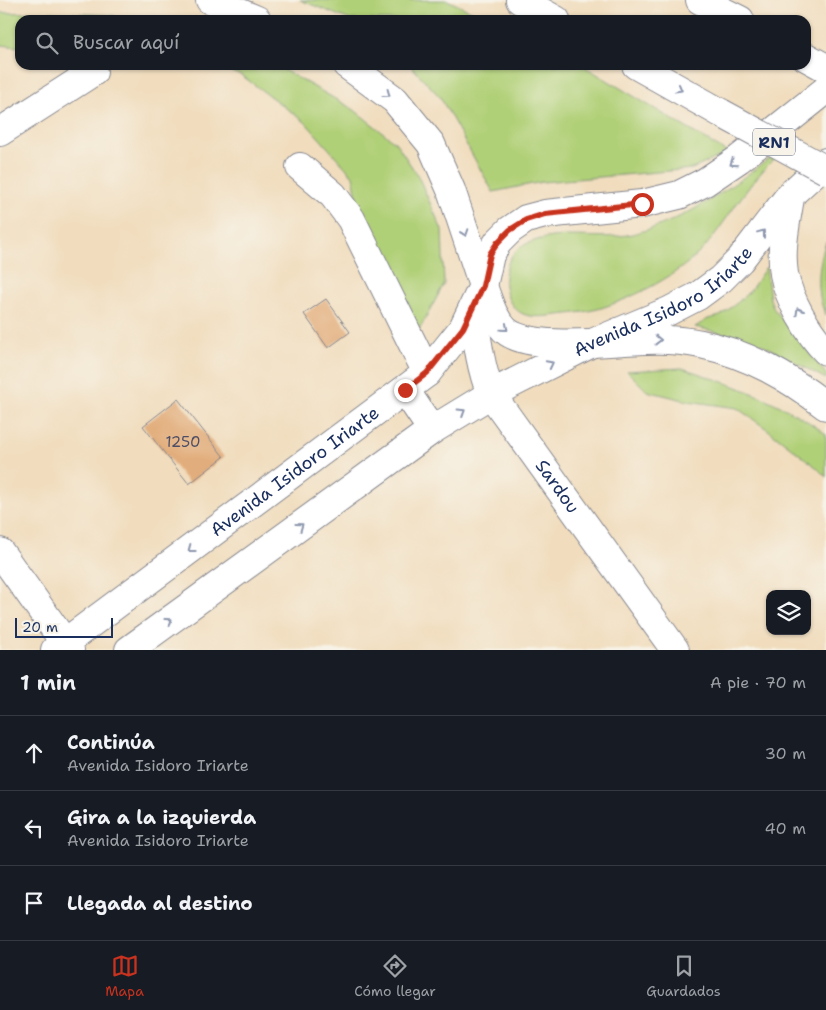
<!DOCTYPE html>
<html lang="es">
<meta charset="utf-8">
<style>
:root{--surface:#171b24;--page:#20242c;--text:#f1f3f6;--muted:#9ea1a6;--line:#363941;--accent:#c8321e}
body{margin:0;font-family:"Shantell Sans",sans-serif;background:var(--page);color:var(--text)}
.controls{position:absolute;right:15px;bottom:15px;display:grid;overflow:hidden;border-radius:10px;box-shadow:0 1px 4px #0004}
.controls button{width:45px;height:45px;display:grid;place-items:center;padding:0;border:0;border-bottom:1px solid var(--line);background:var(--surface);color:var(--text);font:25px sans-serif}
.scale{position:absolute;left:15px;bottom:12px;width:98px;box-sizing:border-box;padding-left:5px;border:2px solid #1b2f5e;border-top:0;font-size:14px;line-height:18px;white-space:nowrap;color:#1b2f5e;-webkit-text-stroke:4px #f7f3e8;paint-order:stroke}
.stop{position:absolute;width:15px;height:15px;margin:-11px;border:4px solid #c8321e;border-radius:50%;background:#fff}
.stop.end{background:#c8321e;border-color:#fff;box-shadow:0 1px 5px #0008}
.list{margin:0;padding:0;list-style:none}
h2{display:flex;justify-content:space-between;align-items:center;height:65px;margin:0;padding:0 20px;font-size:21px}
h2 small{font-size:16px;font-weight:400;color:var(--muted)}
.list li{display:grid;grid-template-columns:32px 1fr auto;gap:15px;align-items:center;box-sizing:border-box;height:75px;padding:0 20px;border-top:1px solid var(--line)}
.list b{display:block;font-size:19px;white-space:nowrap}
.list p{margin:0;font-size:16px;white-space:nowrap;color:var(--muted)}
.list em{font-size:16px;font-style:normal;color:var(--muted)}
.icon{flex:none;width:28px;height:28px;fill:none;stroke:currentColor;stroke-width:2;stroke-linecap:round;stroke-linejoin:round}
.map{position:relative;flex:none;width:826px;height:650px;overflow:hidden}
.search{position:absolute;background:var(--surface);box-shadow:0 1px 4px #0004;left:15px;right:15px;top:15px;height:55px;display:flex;align-items:center;gap:12px;box-sizing:border-box;padding:0 18px;border-radius:15px;color:var(--muted);font-size:19px}
.sheet{height:290px;background:var(--surface)}
nav{display:flex;justify-content:space-around;align-items:center;box-sizing:border-box;height:70px;border-top:1px solid var(--line);background:var(--surface);font-size:14px;color:var(--muted)}
nav a{display:grid;justify-items:center;gap:2px}
nav .on{color:var(--accent)}
.map>svg:first-child{display:block}
.green{fill:#b0d077;stroke:#66806a}
.building{fill:#e2ad7c}
.lines{fill:none;stroke-linecap:round;stroke-linejoin:round}
.minor-casing{stroke:#86868e;stroke-width:30}
.primary-casing{stroke:#86868e;stroke-width:30}
.motorway-casing{stroke:#86868e;stroke-width:30}
.minor{stroke:#fff;stroke-width:28}
.primary{stroke:#fff;stroke-width:28}
.motorway{stroke:#fff;stroke-width:28}
.motorway-bridge-casing{stroke:#86868e;stroke-width:30;stroke-linecap:butt}
.motorway-bridge{stroke:#fff;stroke-width:28}
.oneway{stroke:#8d97ae}
.route{stroke:#c8321e;stroke-width:6}
.labels{text-anchor:middle;stroke-width:5;stroke-linejoin:round;paint-order:stroke}
.number-label{font-size:15px;fill:#4d4e66}
.shield{fill:#f7f3e8;stroke:#5d6a87;stroke-width:1}
.shield-label{font-size:16px;font-weight:bold;fill:#1b2f5e}
.street-label{font-size:18px;fill:#1b2f5e;stroke:#f7f3e8}
</style>
<div class="map">
<svg width="826" height="650" viewBox="0 0 826 650">
<rect width="100%" height="100%" fill="#f7f3e8"/>
<filter id="ink" filterUnits="userSpaceOnUse"><feTurbulence type="fractalNoise" baseFrequency=".02" numOctaves="2"/><feDisplacementMap in="SourceGraphic" scale="10" xChannelSelector="R" yChannelSelector="G"/><feConvolveMatrix kernelMatrix="1 2 1 2 8 2 1 2 1" color-interpolation-filters="sRGB"/></filter>
<filter id="wash" filterUnits="userSpaceOnUse"><feTurbulence type="fractalNoise" baseFrequency=".0096" numOctaves="4" result="noise"/><feDisplacementMap in="SourceGraphic" scale="20" xChannelSelector="R" yChannelSelector="G"/><feGaussianBlur stdDeviation="1.12" result="paint"/><feColorMatrix in="noise" values="0 0 0 0 0 0 0 0 0 0 0 0 0 0 0 0 0 1.4 0 .05"/><feComposite in="paint" operator="in"/></filter>
<g filter="url(#wash)">
<rect width="100%" height="100%" fill="#f1ddbe"/>
<!-- green -->
<path class="green" d="M300,0H447L490,20H350Z
M48,12L107,15L140,20H20V47L0,45V13Z
M211,65H275L353,109L396,143L418,176L442,230L444,284L416,336L362,222L353,176L305,122L241,75Z
M410,65H582L728,153L692,169L542,182L493,192L440,97Z
M783,149C772,161 760,173 750,186C734,206 721,228 705,247C679,275 634,298 598,309C583,313 565,314 549,316C541,317 531,317 523,314C497,302 500,256 524,245C559,228 596,242 632,234C689,221 736,182 783,149Z
M826,242V315C815,294 818,264 826,242Z
M766,267L770,299L774,309L826,374V379L763,345L747,339L695,327L708,319L720,316L737,303L750,291Z
M682,368C732,384 783,402 826,434V477L816,467L767,429L737,408L688,401L647,391L627,371Z"/>
<g id="blocks">
<!-- building -->
<path class="building" d="M326,299L350,332L328,348L304,314Z
M178,399L224,457L189,484L143,426Z"/>
</g>
</g>
<g filter="url(#ink)">
<use href="#blocks" fill-opacity="0" stroke="#86868e" stroke-width="1"/>
<g class="lines">
<defs>
<g id="minor">
<path d="M0,132L93,72"/>
<path d="M300,167L333,195L351,219L427,373"/>
<path id="s1" d="M473,309C477,338 480,367 491,394L675,650"/>
<path d="M0,552L70,650"/>
</g>
<g id="primary">
<path d="M790,198C786,222 780,249 784,274C789,300 808,333 826,351"/>
<path d="M483,286C489,302 493,318 505,330C530,352 611,341 644,340C663,339 682,340 701,344C749,354 788,377 826,406"/>
<path d="M405,390L432,430"/>
<path id="s2" d="M55,650L427,373L463,328L483,286L490,255L498,242L510,230L526,219L545,214L642,204L679,195L705,182L739,159L826,90"/>
<path id="s3" d="M129,650L432,430L491,394L592,343L669,311L698,296L721,279L740,260L790,195L826,162"/>
</g>
<path id="motorway" d="M210,0L257,20
M520,0L556,20
M700,0L740,20
M806,57L826,68
M347,65L395,100L431,144L451,190L483,286
M636,65L721,113"/>
</defs>
<!-- minor casing -->
<use href="#minor" class="minor-casing"/>
<!-- primary casing -->
<use href="#primary" class="primary-casing"/>
<!-- motorway casing -->
<use href="#motorway" class="motorway-casing"/>
<!-- minor -->
<use href="#minor" class="minor"/>
<!-- primary -->
<use href="#primary" class="primary"/>
<!-- motorway -->
<use href="#motorway" class="motorway"/>
<defs>
<path id="motorway-bridge" d="M721,113L826,170"/>
</defs>
<!-- motorway-bridge casing -->
<use href="#motorway-bridge" class="motorway-bridge-casing"/>
<!-- motorway-bridge -->
<use href="#motorway-bridge" class="motorway-bridge"/>
</g>
<!-- one-way arrows -->
<defs><path id="oneway-chevron" d="M-2-3.5L2.5 0L-2 3.5" fill="none" stroke-width="1.6" stroke-linecap="round" stroke-linejoin="round" transform="scale(1.25)"/></defs>
<g class="oneway">
<use href="#oneway-chevron" transform="translate(679 89) rotate(29)"/>
<use href="#oneway-chevron" transform="translate(387 94) rotate(36)"/>
<use href="#oneway-chevron" transform="translate(733 163) rotate(145)"/>
<use href="#oneway-chevron" transform="translate(465 233) rotate(71)"/>
<use href="#oneway-chevron" transform="translate(762 233) rotate(-53)"/>
<use href="#oneway-chevron" transform="translate(799 311) rotate(-119)"/>
<use href="#oneway-chevron" transform="translate(505 328) rotate(40)"/>
<use href="#oneway-chevron" transform="translate(658 340) rotate(1)"/>
<use href="#oneway-chevron" transform="translate(550 364) rotate(-27)"/>
<use href="#oneway-chevron" transform="translate(462 412) rotate(-32)"/>
<use href="#oneway-chevron" transform="translate(300 526) rotate(-36)"/>
<use href="#oneway-chevron" transform="translate(191 549) rotate(143)"/>
<use href="#oneway-chevron" transform="translate(169 621) rotate(-36)"/>
</g>
</g>
<g class="lines" filter="url(#ink)">
<!-- route -->
<path class="route" d="M405,390L427,373L463,328L483,286L490,254L498,242L510,230L526,220L545,214L642,204"/>
</g>
<g class="labels">
<!-- number labels -->
<g class="number-label">
<text x="183" y="447">1250</text>
</g>
<!-- shield labels -->
<rect class="shield" x="753" y="128.5" width="42" height="27" rx="4"/>
<g class="shield-label">
<text x="774" y="148">RN1</text>
</g>
<!-- street labels -->
<g class="street-label">
<text dy="6" stroke="none"><textPath href="#s3" startOffset="640">Avenida Isidoro Iriarte</textPath></text>
<text dy="6" stroke="none"><textPath href="#s2" startOffset="299">Avenida Isidoro Iriarte</textPath></text>
<text dy="6" stroke="none"><textPath href="#s1" startOffset="201">Sardou</textPath></text>
</g>
</g>
</svg>
<div class="controls">
<button><svg class="icon" aria-label="layers" viewBox="0 0 24 24"><path d="M12 4l9 5-9 5-9-5zM3 14l9 5 9-5"/></svg></button>
</div>
<div class="scale">20 m</div>
<div class="stop" style="left:642px;top:204px"></div>
<div class="stop end" style="left:405px;top:390px"></div>
<div class="search"><svg class="icon" aria-label="search" viewBox="0 0 24 24"><circle cx="10" cy="10" r="6"/><path d="M15 15l6 6"/></svg>Buscar aquí</div>
</div>
<section class="sheet">
<h2>1 min<small>A pie · 70 m</small></h2>
<ul class="list">
<li><svg class="icon" aria-label="ahead" viewBox="0 0 24 24"><path d="M12 20V5M6 11l6-6 6 6"/></svg><div><b>Continúa</b><p>Avenida Isidoro Iriarte</p></div><em>30 m</em></li>
<li><svg class="icon" aria-label="left" viewBox="0 0 24 24"><path d="M17 20v-9H6M10 6l-5 5 5 5"/></svg><div><b>Gira a la izquierda</b><p>Avenida Isidoro Iriarte</p></div><em>40 m</em></li>
<li><svg class="icon" aria-label="arrive" viewBox="0 0 24 24"><path d="M6 21V4h12l-3 4 3 4H6"/></svg><div><b>Llegada al destino</b></div></li>
</ul>
</section>
<nav>
<a class="on"><svg class="icon" aria-label="map" viewBox="0 0 24 24"><path d="M3 6l6-2 6 2 6-2v14l-6 2-6-2-6 2zM9 4v14M15 6v14"/></svg>Mapa</a>
<a><svg class="icon" aria-label="directions" viewBox="0 0 24 24"><path d="M12 3l9 9-9 9-9-9zM9 14v-3h6M13 9l2 2-2 2"/></svg>Cómo llegar</a>
<a><svg class="icon" aria-label="saved" viewBox="0 0 24 24"><path d="M7 4h10v16l-5-4-5 4z"/></svg>Guardados</a>
</nav>
